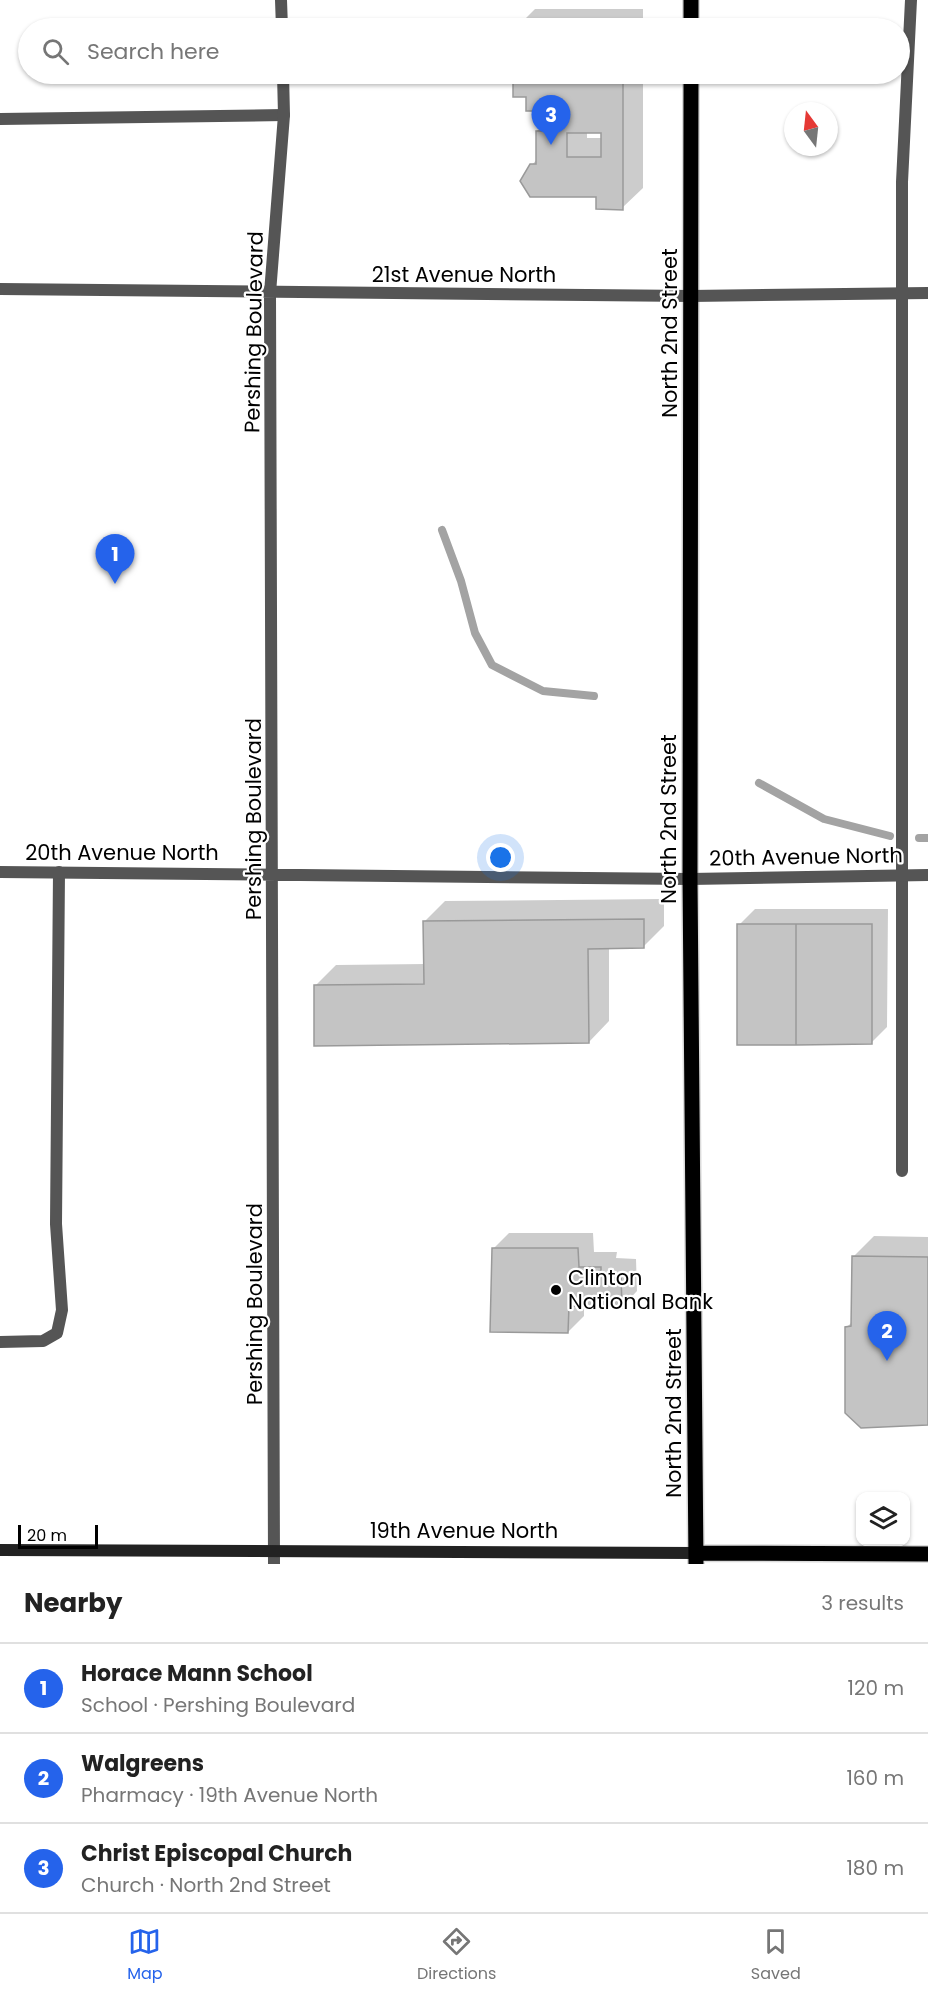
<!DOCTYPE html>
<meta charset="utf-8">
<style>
:root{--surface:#fff;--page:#f2f2f2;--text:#222;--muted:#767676;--line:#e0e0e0;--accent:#2563eb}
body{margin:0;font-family:Poppins,sans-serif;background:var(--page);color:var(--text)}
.controls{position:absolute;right:18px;bottom:18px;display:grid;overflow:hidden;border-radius:12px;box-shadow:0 2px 4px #0004}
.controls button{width:54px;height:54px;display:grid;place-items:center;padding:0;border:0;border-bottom:2px solid var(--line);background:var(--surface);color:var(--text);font:30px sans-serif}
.compass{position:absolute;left:784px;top:102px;width:54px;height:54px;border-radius:50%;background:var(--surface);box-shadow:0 2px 4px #0004;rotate:345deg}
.scale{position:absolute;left:18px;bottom:15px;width:80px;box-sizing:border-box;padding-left:6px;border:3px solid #000;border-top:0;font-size:16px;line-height:21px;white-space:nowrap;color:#000;-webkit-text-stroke:4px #fff;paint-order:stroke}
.you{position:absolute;left:501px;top:858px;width:21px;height:21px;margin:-15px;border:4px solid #fff;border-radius:50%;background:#1a73e8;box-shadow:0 0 0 9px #1a73e833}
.badge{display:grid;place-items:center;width:39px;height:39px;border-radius:50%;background:var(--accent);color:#fff;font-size:20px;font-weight:700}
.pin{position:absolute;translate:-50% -50px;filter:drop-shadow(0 2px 3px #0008)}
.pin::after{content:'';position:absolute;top:32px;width:21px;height:18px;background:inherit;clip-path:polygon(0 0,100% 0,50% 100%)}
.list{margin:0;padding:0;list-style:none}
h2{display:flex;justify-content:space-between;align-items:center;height:78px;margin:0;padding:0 24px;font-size:26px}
h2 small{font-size:20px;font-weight:400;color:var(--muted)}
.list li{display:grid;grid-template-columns:39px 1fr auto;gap:18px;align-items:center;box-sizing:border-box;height:90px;padding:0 24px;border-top:2px solid var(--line)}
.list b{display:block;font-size:22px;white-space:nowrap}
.list p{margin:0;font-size:20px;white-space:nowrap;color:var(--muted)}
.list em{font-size:20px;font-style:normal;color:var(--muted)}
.icon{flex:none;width:33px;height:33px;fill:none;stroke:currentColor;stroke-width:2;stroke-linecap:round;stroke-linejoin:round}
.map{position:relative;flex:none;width:928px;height:1564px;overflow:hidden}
.search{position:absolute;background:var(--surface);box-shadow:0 2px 4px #0004;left:18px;right:18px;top:18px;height:66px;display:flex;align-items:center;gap:15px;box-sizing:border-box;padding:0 21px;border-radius:33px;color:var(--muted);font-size:22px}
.sheet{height:348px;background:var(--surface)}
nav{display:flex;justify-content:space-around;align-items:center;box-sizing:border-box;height:84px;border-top:2px solid var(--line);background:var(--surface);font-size:16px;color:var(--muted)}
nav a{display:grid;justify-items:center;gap:3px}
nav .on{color:var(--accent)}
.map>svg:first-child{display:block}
.shadow{fill:#0003;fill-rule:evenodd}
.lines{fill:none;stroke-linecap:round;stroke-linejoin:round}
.stream{stroke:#a3a3a3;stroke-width:8}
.building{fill:#c4c4c4;stroke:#999;stroke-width:1.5;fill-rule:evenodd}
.primary-casing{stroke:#dbdbdb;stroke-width:18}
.service{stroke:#555;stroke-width:12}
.minor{stroke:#555;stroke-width:12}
.secondary{stroke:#222;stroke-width:12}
.primary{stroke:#000;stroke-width:15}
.poi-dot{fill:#000;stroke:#fff;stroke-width:2}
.labels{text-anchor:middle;stroke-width:4.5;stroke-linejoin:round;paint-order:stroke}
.street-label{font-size:21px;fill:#000;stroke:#fff}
.poi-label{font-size:21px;fill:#000;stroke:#fff;text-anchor:start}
</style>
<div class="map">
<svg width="928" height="1564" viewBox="0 0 928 1564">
<rect width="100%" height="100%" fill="#fff"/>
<!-- shadow -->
<path class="shadow" d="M535,9H643V28H516Z
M515,74H643V188L622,208L532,165L537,159V131L553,115V109L527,96H515ZM587,131H602V138H587Z
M664,899V926L643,947H609V1021L589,1042L315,986L336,965L425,964L424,922L445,901Z
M755,909H888L887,1027L871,1043L739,925Z
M509,1233H593L594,1252H617L616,1258L636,1259L637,1291L622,1307L584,1305V1316L568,1332L493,1249Z
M874,1236L928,1237V1423L846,1328L853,1321V1257Z"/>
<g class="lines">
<!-- stream -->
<path class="stream" d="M442,530L461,581L475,633L492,665L543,691L594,696
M759,783L824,819L890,836
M919,838H928"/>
</g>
<!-- building -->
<path class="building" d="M513,74H623V210L596,209V197H530L520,181L530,164H536V131H552V111H526V97H513ZM567,133H601V157H567Z
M644,919V948L588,949L589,1043L314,1046V985L424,984L423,921Z
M737,924H796V1045H737Z
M796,924H872V1044L796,1045Z
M492,1248H578L579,1267H601V1273L621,1274L622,1308L569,1306L568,1333L490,1332Z
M852,1256L928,1257V1425L861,1428L845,1413V1327L851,1326Z"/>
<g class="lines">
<defs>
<path id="primary" d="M691,28V0
M691,74L690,879L696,1564
M696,1553L928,1554"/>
</defs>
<!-- primary casing -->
<use href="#primary" class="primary-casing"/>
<!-- service -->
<path class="service" d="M0,119L284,115
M902,1171V182L911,0
M0,1342L43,1341L57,1333L62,1310L56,1224L59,872"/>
<!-- minor -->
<path class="minor" d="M281,0L282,28
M0,289L691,296L928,293
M0,872L690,879L928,875
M274,1564L270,293L284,115L283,74"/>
<!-- secondary -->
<path class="secondary" d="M0,1550L696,1553"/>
<!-- primary -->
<use href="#primary" class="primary"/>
</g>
<!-- markers -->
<circle class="poi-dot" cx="556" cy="1290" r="6"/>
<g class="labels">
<!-- street labels -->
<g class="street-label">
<text x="464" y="282">21st Avenue North</text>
<text transform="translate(254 332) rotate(-89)" y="7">Pershing Boulevard</text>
<text transform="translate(670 333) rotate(-90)" y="7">North 2nd Street</text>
<text transform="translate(254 819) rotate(-90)" y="7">Pershing Boulevard</text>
<text transform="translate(669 819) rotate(-90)" y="7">North 2nd Street</text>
<text x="122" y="860">20th Avenue North</text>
<text transform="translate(806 857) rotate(-1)" y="7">20th Avenue North</text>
<text transform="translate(255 1304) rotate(-90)" y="7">Pershing Boulevard</text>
<text transform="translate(674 1413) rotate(-90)" y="7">North 2nd Street</text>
<text x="464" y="1538">19th Avenue North</text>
</g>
<!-- poi labels -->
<g class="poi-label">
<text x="568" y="1285">Clinton<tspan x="568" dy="24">National Bank</tspan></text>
</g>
</g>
</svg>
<div class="controls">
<button><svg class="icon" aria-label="layers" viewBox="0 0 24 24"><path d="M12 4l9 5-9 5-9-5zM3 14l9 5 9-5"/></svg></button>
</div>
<svg class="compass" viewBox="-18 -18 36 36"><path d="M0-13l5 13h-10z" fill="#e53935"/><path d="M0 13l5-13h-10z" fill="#767676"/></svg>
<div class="scale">20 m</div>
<div class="you"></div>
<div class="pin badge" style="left:115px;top:584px">1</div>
<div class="pin badge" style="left:887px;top:1361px">2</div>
<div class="pin badge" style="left:551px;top:145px">3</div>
<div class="search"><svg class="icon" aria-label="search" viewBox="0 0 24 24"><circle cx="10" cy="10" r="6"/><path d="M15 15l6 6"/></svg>Search here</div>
</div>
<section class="sheet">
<h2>Nearby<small>3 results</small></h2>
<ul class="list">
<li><span class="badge">1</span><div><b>Horace Mann School</b><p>School · Pershing Boulevard</p></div><em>120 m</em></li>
<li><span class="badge">2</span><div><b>Walgreens</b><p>Pharmacy · 19th Avenue North</p></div><em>160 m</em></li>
<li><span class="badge">3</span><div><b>Christ Episcopal Church</b><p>Church · North 2nd Street</p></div><em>180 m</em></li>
</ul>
</section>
<nav>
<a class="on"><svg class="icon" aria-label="map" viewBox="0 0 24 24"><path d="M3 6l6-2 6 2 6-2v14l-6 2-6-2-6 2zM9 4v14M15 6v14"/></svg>Map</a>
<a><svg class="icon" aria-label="directions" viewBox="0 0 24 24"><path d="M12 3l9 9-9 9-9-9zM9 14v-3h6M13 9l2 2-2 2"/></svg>Directions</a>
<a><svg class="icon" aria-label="saved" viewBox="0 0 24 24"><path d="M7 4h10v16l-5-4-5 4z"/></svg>Saved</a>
</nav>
